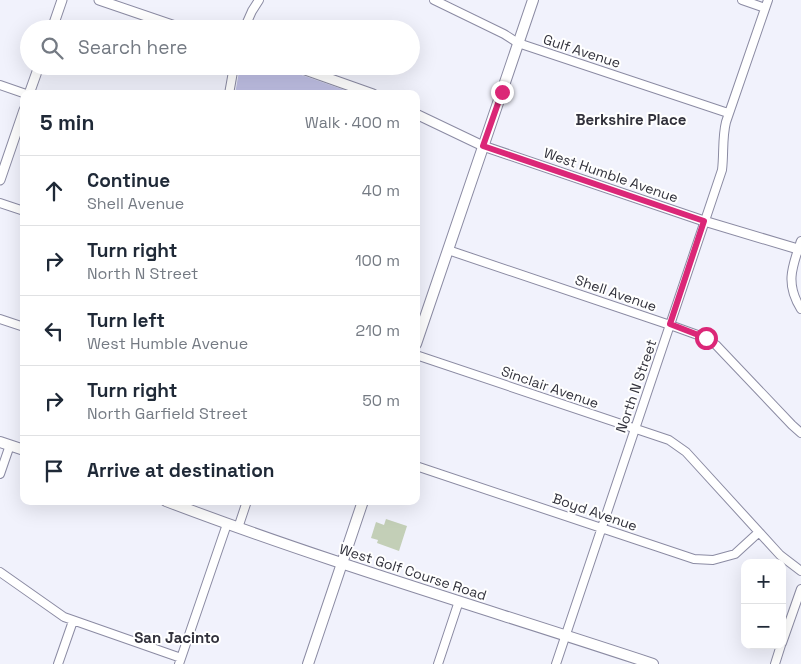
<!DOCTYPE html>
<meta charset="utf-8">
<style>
:root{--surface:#fff;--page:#f6f6f7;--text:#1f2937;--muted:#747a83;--line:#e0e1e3}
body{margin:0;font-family:"Space Grotesk",sans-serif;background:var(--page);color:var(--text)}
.controls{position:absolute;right:15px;bottom:15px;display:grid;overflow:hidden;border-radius:10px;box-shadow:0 5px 20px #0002}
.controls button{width:45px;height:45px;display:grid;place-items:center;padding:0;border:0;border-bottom:1px solid var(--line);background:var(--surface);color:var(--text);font:25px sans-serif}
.stop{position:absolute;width:15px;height:15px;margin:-11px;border:4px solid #db2777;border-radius:50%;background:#fff}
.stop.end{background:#db2777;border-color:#fff;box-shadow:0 1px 5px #0008}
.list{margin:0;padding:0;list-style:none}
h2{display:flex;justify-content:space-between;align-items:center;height:65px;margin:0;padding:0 20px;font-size:21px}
h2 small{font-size:16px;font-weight:400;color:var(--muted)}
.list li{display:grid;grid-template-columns:32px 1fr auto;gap:15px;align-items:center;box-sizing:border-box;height:70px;padding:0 20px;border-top:1px solid var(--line)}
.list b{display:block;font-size:19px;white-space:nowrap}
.list p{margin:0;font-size:16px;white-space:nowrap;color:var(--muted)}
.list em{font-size:16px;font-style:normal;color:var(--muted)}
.icon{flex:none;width:28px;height:28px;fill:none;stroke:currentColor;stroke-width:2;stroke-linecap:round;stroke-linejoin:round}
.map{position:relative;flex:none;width:801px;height:664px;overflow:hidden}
.search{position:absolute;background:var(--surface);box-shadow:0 5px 20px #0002;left:20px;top:20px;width:400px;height:55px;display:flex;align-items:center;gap:12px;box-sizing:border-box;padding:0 18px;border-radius:28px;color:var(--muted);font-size:19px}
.panel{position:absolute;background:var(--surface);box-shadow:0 5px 20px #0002;left:20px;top:90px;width:400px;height:415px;border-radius:10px}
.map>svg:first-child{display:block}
.green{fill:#bfbfe4}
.building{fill:#c3cfb7}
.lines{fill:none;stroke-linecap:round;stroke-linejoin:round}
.minor-casing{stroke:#8b8ba3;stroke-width:10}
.tertiary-casing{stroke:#8b8ba3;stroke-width:11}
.secondary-casing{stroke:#8b8ba3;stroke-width:12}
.minor{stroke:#fff;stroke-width:8}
.tertiary{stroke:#fff;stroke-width:9}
.secondary{stroke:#fff;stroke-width:10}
.route{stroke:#db2777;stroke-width:6}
.labels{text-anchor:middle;stroke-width:4;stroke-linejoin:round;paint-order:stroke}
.street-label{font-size:14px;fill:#31313b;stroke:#fff}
.neighbourhood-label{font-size:15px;font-weight:bold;fill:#31313b;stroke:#fff}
</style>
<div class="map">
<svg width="801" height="664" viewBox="0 0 801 664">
<rect width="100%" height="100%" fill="#f1f2fc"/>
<!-- green -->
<path class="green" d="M240,66H276L356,94H235Z"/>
<!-- building -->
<path class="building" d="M386,519L407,526L399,551L377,543L378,540L371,538L376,522L384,525Z"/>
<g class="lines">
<defs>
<path id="minor" d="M434,0L504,34L518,43L728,113
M742,0L765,8
M244,29L252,11L259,0
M0,85L26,94
M229,94L234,66
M0,203L24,211
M801,241C792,267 785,284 801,309
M448,250L670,325L706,338L716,345L792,425L801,433
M0,319L24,327
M416,355L669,440L686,452L780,555L801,571
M416,466L694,559L713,560L735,554L759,532
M0,474L10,445
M238,528L247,501
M0,572L64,617L181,658
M782,643L801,589
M58,664L73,621
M179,664L227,524
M438,664L459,601
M556,664L722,170C724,154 722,138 726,122L768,0
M775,664L781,645"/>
<path id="tertiary" d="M99,0L184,29
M52,29L62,0
M294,66L373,94
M29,94L39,66
M416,114L483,146L704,221L801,250
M0,180L24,110"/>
<path id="secondary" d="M416,344L533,0
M0,442L24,450
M166,501C326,562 490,610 653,664
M308,664L363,501"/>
</defs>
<!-- minor casing -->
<use href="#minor" class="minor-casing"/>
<!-- tertiary casing -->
<use href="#tertiary" class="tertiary-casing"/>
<!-- secondary casing -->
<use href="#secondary" class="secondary-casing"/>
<!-- minor -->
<use href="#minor" class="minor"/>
<!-- tertiary -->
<use href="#tertiary" class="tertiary"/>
<!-- secondary -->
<use href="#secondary" class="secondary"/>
</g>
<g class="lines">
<!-- route -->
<path class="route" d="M502,92L483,146L704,221L670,324L706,338"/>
</g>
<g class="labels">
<!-- street labels -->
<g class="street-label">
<text transform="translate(582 51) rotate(18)" y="5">Gulf Avenue</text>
<text transform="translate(611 175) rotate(19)" y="5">West Humble Avenue</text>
<text transform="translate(616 293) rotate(19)" y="5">Shell Avenue</text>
<text transform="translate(636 386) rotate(-71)" y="5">North N Street</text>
<text transform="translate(550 387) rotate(19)" y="5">Sinclair Avenue</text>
<text transform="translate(595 512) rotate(19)" y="5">Boyd Avenue</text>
<text transform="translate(413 572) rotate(18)" y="5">West Golf Course Road</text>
</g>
<!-- neighbourhood labels -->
<g class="neighbourhood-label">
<text x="631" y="125">Berkshire Place</text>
<text x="177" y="643">San Jacinto</text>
</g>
</g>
</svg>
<div class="controls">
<button>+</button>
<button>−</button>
</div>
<div class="stop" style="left:706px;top:338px"></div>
<div class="stop end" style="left:502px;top:92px"></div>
<div class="search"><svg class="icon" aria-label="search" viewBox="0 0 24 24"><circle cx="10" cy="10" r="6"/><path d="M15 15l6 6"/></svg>Search here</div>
<section class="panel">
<h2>5 min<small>Walk · 400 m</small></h2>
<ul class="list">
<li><svg class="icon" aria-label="ahead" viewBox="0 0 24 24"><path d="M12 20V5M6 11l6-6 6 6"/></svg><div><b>Continue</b><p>Shell Avenue</p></div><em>40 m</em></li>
<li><svg class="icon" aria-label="right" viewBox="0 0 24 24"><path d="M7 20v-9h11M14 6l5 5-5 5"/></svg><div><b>Turn right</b><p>North N Street</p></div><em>100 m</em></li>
<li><svg class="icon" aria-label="left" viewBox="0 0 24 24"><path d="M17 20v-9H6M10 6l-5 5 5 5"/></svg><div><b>Turn left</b><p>West Humble Avenue</p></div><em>210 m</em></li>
<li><svg class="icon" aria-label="right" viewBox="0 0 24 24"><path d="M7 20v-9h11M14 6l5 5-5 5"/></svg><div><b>Turn right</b><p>North Garfield Street</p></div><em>50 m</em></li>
<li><svg class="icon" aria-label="arrive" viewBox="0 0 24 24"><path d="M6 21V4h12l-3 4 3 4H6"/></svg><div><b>Arrive at destination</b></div></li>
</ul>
</section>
</div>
